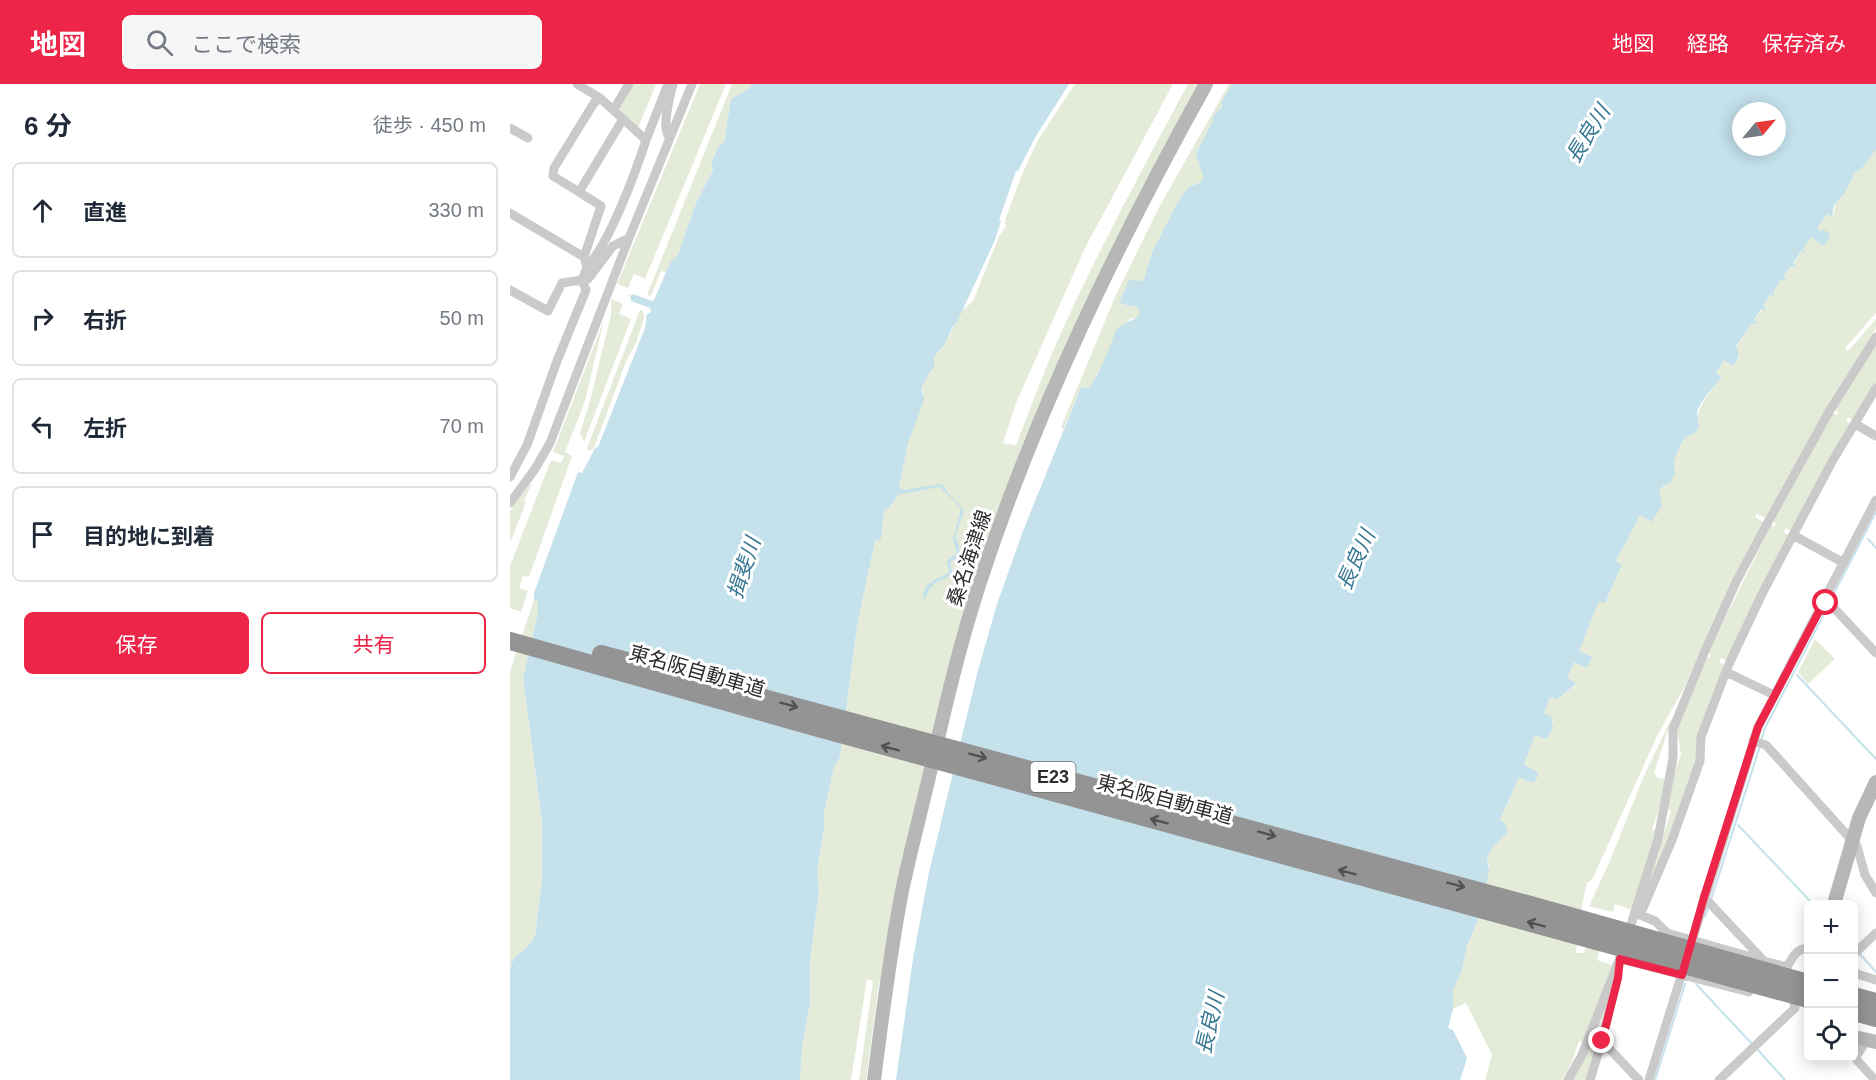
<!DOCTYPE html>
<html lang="ja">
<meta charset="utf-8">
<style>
:root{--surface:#fff;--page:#f6f6f7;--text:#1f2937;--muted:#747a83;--line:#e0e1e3;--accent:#ed2548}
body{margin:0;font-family:Arial,"Noto Sans JP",sans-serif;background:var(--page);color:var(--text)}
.controls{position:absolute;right:18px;bottom:18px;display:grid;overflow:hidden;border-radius:9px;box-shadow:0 3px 15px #0003}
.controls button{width:54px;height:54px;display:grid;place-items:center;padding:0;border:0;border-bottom:2px solid var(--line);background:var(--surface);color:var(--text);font:30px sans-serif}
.compass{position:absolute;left:1222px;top:18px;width:54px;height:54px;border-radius:50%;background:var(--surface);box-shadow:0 3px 15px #0003;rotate:61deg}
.stop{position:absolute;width:18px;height:18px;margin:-14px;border:4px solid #ed2548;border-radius:50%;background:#fff}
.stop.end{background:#ed2548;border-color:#fff;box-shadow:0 2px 6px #0008}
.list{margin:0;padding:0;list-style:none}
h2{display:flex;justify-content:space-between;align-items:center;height:78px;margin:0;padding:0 24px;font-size:26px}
h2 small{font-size:20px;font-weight:400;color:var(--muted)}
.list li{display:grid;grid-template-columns:39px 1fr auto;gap:18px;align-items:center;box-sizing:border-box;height:96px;margin:0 12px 12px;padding:0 12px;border:2px solid var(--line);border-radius:9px}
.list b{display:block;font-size:22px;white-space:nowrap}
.list em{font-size:20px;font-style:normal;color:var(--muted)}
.actions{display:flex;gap:12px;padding:18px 24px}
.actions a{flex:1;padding:14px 0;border:2px solid var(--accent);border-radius:9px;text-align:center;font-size:21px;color:var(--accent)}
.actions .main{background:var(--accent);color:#fff}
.icon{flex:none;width:33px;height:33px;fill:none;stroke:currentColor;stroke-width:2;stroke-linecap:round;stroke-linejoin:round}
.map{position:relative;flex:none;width:1366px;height:996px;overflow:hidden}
header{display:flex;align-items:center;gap:36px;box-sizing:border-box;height:84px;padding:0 30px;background:var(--accent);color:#fff}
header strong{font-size:28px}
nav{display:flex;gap:33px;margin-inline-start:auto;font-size:21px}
.search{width:420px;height:54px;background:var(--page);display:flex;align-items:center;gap:15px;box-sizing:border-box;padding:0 21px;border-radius:9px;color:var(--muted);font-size:22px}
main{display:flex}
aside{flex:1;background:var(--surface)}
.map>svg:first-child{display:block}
.green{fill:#e5ebd9}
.water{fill:#c4e1ec;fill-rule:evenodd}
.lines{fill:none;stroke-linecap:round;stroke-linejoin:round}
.stream{stroke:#c4e1ec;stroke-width:2}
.street{stroke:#cacaca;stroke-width:9}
.secondary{stroke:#b7b7b7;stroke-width:14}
.highway{stroke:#949494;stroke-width:18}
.highway-bridge{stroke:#949494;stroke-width:18}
.oneway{stroke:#515151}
.route{stroke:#ed2548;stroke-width:8}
.labels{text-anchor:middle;stroke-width:6;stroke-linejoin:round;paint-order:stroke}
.shield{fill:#fff;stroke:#6c6c6c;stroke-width:1.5}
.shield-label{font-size:18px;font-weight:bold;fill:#2d2d2d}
.street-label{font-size:20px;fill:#2d2d2d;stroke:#fff}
.water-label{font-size:21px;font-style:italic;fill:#377892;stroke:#fff}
</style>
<header>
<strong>地図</strong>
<div class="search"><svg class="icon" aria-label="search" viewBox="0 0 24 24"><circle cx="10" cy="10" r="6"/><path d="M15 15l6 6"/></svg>ここで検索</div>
<nav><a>地図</a><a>経路</a><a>保存済み</a></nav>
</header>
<main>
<aside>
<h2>6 分<small>徒歩 · 450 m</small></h2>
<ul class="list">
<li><svg class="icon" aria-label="ahead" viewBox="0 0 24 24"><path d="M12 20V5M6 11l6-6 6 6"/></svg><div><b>直進</b></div><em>330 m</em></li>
<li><svg class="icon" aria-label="right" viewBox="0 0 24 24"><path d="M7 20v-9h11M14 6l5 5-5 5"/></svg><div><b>右折</b></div><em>50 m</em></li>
<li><svg class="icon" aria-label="left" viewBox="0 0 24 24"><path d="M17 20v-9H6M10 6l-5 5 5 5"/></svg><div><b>左折</b></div><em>70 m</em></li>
<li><svg class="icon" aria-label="arrive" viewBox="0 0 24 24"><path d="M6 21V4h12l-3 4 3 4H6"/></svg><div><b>目的地に到着</b></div></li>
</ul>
<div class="actions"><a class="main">保存</a><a>共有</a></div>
</aside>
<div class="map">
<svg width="1366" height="996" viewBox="0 0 1366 996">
<rect width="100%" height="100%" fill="#fff"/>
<!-- green -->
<path class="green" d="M123,0H146L128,44L110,27L109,23Z
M190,0H216L135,195L124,190L118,204L107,200Z
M222,0H242L241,4L221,15L214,58L209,62L201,79L203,86L186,119L168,171L156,188L151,187L141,212L137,211Z
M565,0H663L575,164L506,319L493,359L506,361C518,330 530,298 543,267C583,175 631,88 678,0H691L483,446L373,895L369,898L356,996H349L363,897L357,895L341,996H290L292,963L300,920V879L309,808L307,787L314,745V728L324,681L330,673L347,542L365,457L371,454L374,427L382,421L388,409L398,359L413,308L411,304L424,273L435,260L450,229L463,217L489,152L496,142L495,136L513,88L528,56Z
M719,0H722L711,19L712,22L686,69L693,92L692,97L678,104L666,121L642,168L634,195L630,197H619L609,219L619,222H628L630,230L626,234L620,235L579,304L571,303L553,346L551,343L605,213L648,125Z
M1366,66V229L1336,263V267L1340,265L1366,235V244L1318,321L1255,434L1247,430L1245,433L1253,438L1203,538L1174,604L1147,652L1082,796L1077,799L1072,821L1066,869H1074L1077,860L1090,864L1087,876L1102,881L1074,958L1069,957L1061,980L1052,996H975L982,971L956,919L943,925V906L952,886L957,862L969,833L979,782L977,773L995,739L990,737L1009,693L1027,688L1014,681L1025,650L1037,655L1043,643V638L1034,630L1040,613L1048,616C1053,610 1061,606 1066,600L1057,594L1064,578L1077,584L1068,568L1089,516L1095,519L1112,481L1106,477L1130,430L1149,411V408L1154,401L1161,397L1165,388L1164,377L1167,368L1176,353L1184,350C1188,321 1194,315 1212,293L1206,289L1214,276L1222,282L1229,274L1226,263L1242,239L1245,241L1247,239L1244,236L1252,225L1255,227L1256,225L1253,222L1261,210H1265L1262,208L1281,182L1284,183L1283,180L1291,167H1295L1292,165L1301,152L1314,162L1310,147L1307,145L1317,129L1321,133L1324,129L1325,120L1334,111L1344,90L1352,84Z
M101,215L113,220L109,230L121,235L74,358L70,349L80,317L101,231Z
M130,226L133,227L134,234L126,259L117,275L84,364L79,367L77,364Z
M94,236L75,317L55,368L62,372L19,493L13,492L9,504L18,507L11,528L0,524V482L41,376L51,379L54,372L43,368Z
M1366,261V300L1344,337L1338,333L1336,336L1342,341L1282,448L1276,444L1273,448L1280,452L1218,577L1211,574L1209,578L1216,582L1188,677L1161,753L1131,820L1161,727L1157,725L1162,696L1171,670L1167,645L1196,572L1200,574L1201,570L1198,569L1261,441L1264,443L1266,440L1263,438L1323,329L1327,331L1328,328L1325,326Z
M20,400H22L14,416L16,418L0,459V427Z
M24,516L28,518V529L13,594L32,738V796L25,852L20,860L4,874L0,885V587Z
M1305,555L1325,575L1298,600L1288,588Z
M1163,631L1144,689L1148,694L1155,695L1148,729L1142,745L1146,747L1122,826L1105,820L1103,828L1079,822L1099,779L1133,694Z
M1105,894L1077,996H1062Z"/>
<!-- water -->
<path class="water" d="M242,0H559L526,52L508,87H506L489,136L491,137L485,156L448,236L442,244L435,260L424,273V285L421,286L411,304L414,316L398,359L389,404L394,406L430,400L434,402C438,413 450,417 454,428L445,452L449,462V472L440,479L442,488L439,493C423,498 419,503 414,519C410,495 427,498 439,488L437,477L447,468L443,455L451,425C445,416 437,411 430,403L390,410C384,415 382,423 374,427L371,455L365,457L347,542L330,673L324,682L314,729V745L307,787L309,807L300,879V920L292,963L290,996H0V885L4,874L20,860L25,852L32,796V738L13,594L28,529V518L24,516V509L68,388L72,389L85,364L88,363L135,244L137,230L141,228L140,224L121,217V214L118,210L122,212L123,210L142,217L144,216L160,179L168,171L186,119L203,86L201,79L209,62L214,58L221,15L240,4Z
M722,0H1366V66L1352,84L1344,90L1334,111L1324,121L1322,133L1317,130L1307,144L1310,147L1314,146L1321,150L1314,162L1301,153L1293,165L1295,167L1294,169L1291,167L1283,179L1285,181L1284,183L1281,182L1273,193L1275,195L1274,197L1271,196L1263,208L1265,210L1264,212L1261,210L1253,222L1256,225L1255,227L1251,225L1244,236L1247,239L1245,241L1242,239L1226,262C1231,271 1229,275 1222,282L1214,276L1206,289L1212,293C1205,302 1189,318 1187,329C1187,334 1189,340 1189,344L1184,350L1176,353L1170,362L1164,377L1165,388L1161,398L1154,401L1149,408L1152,421L1142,438L1130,431L1106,477L1112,481L1095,519L1089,517L1069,567L1082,573L1077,584L1064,578L1057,594L1066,599C1061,606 1053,610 1047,616L1040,613L1034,629L1041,633L1043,643L1037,655L1025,651L1014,681L1028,688L1027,694L1023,699L1009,693L990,736L995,739L998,748L983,763L977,773L979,786L969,833L957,862L952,886L943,906V925L938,944L943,946L957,974L950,996H386L403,875L419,788L467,590L487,520L513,447L571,303L579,304C592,286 599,264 607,244L626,234L630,230L627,222H619L609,219L619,196L630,197L634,195L642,168L666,121L678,104L692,97L693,92L686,69L703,37V33L712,23L711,19ZM1231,27H1267V63H1231Z"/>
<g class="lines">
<!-- stream -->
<path class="stream" d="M1358,455L1366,464
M1319,519L1366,428
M1287,591L1366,675
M1251,656L1255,644L1317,524
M1228,741L1303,820
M1201,816L1250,662
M1195,833L1199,822
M1350,870L1366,888
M1186,900L1243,961
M1247,965L1275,996
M1145,996L1175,900"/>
<!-- street -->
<path class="street" d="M67,0L90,14L136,56L158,0
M104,25L119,0
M113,35L69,108L91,122L74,173L77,183C100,158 125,90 136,56
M0,44L18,54
M159,53C151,42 160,13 163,0
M69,108L43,92L44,84L84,19L90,14
M0,129L74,173
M77,183L72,196L78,195L103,162L119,154
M0,206L38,227L52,199L72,196L76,206L47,277L17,361L0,393
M1345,340L1366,352
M0,419L25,385L40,359L119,154L182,0
M1283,451L1334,479
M1314,518L1324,524L1366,569
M1216,588L1264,611
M1243,657L1256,661L1347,762L1355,791L1366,809
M1194,813L1254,877L1277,883C1282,874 1287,863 1298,865
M1125,829L1130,831L1162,756L1178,711L1190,677L1191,653L1219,580L1252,510L1283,451L1323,376L1366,304
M1130,831L1145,837L1157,849L1252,876
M1118,850L1148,755L1163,674V645L1194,569L1226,498L1258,438L1320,326L1366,253
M1344,870L1366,849
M1110,875L1239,908
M1344,889L1366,896
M1357,956L1345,974L1365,996
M1092,957L1129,996
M1058,996L1072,971L1114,863
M1080,996L1092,957L1107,895
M1139,996L1248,643L1366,416
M1209,996L1285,924L1282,909"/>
<!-- secondary -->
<path class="secondary" d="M1324,820L1349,734L1366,698
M1344,953L1366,958
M364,996C372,933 380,869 392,807C400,769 410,731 419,693C434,628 449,562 470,498C527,324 607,160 696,0"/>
<!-- highway -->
<path class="highway" d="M1344,912L1366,918
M1344,928L1366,934"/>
<!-- highway-bridge -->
<path class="highway-bridge" d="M0,557L301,642L1298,915
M91,570L1017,820L1298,899"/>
</g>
<!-- one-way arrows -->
<defs><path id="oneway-shaft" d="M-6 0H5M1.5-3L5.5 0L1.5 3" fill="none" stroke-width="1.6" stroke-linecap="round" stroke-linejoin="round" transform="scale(1.5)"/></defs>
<g class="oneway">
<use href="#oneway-shaft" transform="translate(279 621) rotate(15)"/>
<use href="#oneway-shaft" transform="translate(380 664) rotate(-165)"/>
<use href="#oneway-shaft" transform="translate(468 672) rotate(15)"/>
<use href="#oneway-shaft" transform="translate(649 737) rotate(-165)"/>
<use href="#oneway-shaft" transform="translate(757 750) rotate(15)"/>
<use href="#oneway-shaft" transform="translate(837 788) rotate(-165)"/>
<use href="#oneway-shaft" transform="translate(946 801) rotate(15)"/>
<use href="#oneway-shaft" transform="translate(1026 840) rotate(-165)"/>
</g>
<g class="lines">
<!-- route -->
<path class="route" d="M1092,957L1108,894L1110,875L1172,891L1194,813L1248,643L1314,518L1316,519"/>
</g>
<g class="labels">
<!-- shield labels -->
<rect class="shield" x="520.5" y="678" width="45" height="30" rx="4.5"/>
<g class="shield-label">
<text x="543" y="699">E23</text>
</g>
<!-- street labels -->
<g class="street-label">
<text transform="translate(459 474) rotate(-72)" y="7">桑名海津線</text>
<text transform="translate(187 587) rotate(16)" y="7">東名阪自動車道</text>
<text transform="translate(655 715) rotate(15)" y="7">東名阪自動車道</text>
</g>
<!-- water labels -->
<g class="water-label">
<text transform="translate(1078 50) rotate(-58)" y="7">長良川</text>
<text transform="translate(846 476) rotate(-66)" y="7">長良川</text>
<text transform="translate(234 484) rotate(-72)" y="7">揖斐川</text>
<text transform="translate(700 939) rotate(-77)" y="7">長良川</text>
</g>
</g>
</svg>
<div class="controls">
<button>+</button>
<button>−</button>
<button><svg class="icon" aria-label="locate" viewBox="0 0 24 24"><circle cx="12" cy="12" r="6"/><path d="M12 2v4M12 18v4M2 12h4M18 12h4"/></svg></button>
</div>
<svg class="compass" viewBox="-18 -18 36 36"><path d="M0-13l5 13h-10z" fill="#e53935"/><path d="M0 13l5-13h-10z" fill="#747a83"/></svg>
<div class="stop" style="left:1316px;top:519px"></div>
<div class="stop end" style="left:1092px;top:957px"></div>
</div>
</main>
